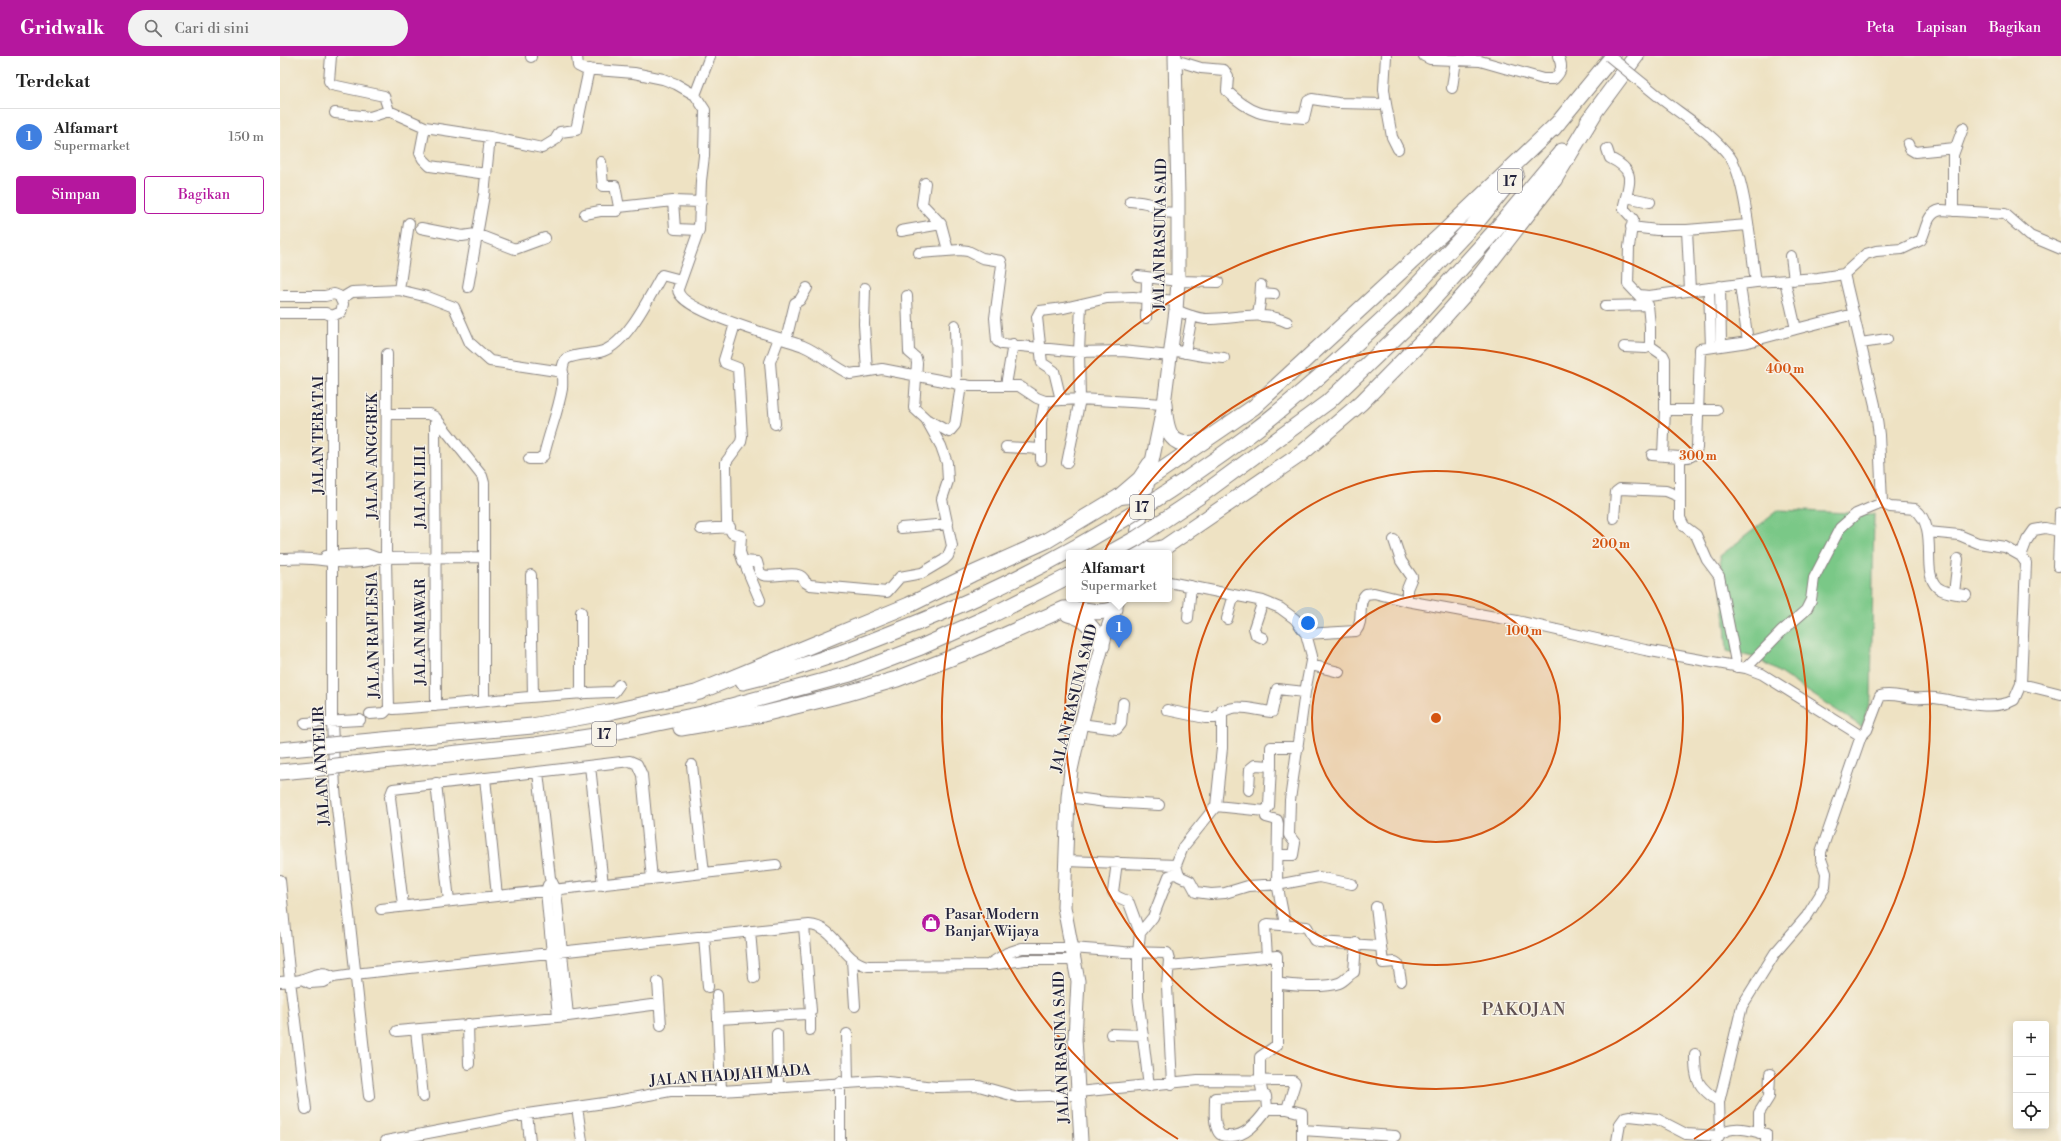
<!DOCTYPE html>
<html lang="id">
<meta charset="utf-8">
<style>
:root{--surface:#fff;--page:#f2f2f2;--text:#222;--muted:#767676;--line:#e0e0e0;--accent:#b5179e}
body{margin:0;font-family:"Libre Bodoni",serif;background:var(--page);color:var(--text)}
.controls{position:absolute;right:12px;bottom:12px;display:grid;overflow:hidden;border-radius:4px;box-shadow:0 2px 10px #0003}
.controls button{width:36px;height:36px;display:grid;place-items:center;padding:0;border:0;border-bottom:1px solid var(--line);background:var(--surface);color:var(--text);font:20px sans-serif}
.you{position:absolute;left:1028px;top:567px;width:14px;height:14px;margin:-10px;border:3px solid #fff;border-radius:50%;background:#1a73e8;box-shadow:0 0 0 6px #1a73e833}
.badge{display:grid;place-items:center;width:26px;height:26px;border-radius:50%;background:var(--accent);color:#fff;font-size:13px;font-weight:700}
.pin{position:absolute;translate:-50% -33px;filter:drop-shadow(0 1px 2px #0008)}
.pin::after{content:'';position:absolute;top:21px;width:14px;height:12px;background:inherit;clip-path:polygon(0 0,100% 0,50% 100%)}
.popup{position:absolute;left:786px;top:494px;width:106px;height:52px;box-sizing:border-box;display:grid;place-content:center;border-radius:4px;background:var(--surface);filter:drop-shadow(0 1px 3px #0005);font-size:13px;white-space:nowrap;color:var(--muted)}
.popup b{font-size:15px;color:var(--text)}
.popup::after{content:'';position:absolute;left:50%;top:100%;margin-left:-8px;border:8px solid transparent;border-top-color:var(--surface)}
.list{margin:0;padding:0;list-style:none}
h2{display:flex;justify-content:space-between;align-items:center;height:52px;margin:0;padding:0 16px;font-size:17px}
h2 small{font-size:13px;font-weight:400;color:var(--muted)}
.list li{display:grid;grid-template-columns:26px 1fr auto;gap:12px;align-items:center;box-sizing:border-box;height:56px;padding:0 16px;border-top:1px solid var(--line)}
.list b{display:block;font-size:15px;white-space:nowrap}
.list p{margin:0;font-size:13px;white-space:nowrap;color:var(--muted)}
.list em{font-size:13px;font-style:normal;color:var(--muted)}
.actions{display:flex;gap:8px;padding:12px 16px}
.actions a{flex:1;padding:9px 0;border:1px solid var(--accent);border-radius:4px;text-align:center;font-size:14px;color:var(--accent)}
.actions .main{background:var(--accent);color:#fff}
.icon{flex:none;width:22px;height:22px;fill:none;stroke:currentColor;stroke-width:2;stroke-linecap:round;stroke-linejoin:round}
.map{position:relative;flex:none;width:1781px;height:1085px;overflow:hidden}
header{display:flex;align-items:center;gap:24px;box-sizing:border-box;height:56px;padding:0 20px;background:var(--accent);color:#fff}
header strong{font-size:19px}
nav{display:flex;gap:22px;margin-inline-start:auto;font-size:14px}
.search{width:280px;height:36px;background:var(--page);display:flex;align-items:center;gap:10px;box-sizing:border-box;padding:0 14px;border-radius:22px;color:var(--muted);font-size:15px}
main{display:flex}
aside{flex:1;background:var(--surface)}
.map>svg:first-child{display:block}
.green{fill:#7ac887;stroke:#4e7561}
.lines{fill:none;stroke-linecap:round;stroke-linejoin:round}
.minor-casing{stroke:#88827f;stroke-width:12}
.major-casing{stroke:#88827f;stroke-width:15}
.highway-casing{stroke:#88827f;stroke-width:17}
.minor{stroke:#fff;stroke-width:10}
.major{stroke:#fff;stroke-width:13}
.highway{stroke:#fff;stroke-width:15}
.minor-bridge-casing{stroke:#88827f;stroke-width:12;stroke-linecap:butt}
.highway-bridge-casing{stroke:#88827f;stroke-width:17;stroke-linecap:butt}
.minor-bridge{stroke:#fff;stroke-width:10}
.highway-bridge{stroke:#fff;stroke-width:15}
.ring{fill:none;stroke:#d45411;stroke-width:2}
.labels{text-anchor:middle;stroke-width:3;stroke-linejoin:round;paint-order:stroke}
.shield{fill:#f7f3e8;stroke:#62616f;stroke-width:1}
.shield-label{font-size:14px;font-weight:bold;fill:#22223b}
.street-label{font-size:15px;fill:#22223b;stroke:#f7f3e8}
.poi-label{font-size:15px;fill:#22223b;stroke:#f7f3e8;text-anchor:start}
.quarter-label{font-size:17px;letter-spacing:1px;fill:#5f5052;stroke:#f7f3e8}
.centre{fill:#d45411;stroke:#f7f3e8;stroke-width:2}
.ring-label{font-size:12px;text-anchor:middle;font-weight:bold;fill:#d45411;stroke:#f7f3e8;stroke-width:3;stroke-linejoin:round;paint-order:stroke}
</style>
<header>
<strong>Gridwalk</strong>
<div class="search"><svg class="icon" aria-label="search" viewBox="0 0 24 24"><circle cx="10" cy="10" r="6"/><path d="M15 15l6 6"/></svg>Cari di sini</div>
<nav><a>Peta</a><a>Lapisan</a><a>Bagikan</a></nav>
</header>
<main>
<aside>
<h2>Terdekat<small></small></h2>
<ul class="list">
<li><span class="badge" style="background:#3f7fe0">1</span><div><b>Alfamart</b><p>Supermarket</p></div><em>150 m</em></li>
</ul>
<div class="actions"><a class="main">Simpan</a><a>Bagikan</a></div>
</aside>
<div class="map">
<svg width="1781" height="1085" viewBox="0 0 1781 1085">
<rect width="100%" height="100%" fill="#f7f3e8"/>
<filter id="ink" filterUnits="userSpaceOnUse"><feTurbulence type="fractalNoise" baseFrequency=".025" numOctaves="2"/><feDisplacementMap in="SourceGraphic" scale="8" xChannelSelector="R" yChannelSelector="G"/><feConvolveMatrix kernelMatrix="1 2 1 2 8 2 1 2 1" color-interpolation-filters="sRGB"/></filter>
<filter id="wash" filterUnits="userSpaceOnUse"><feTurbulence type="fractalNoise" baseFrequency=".012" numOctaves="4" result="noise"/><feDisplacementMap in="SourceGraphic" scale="16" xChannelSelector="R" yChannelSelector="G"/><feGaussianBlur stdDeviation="0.9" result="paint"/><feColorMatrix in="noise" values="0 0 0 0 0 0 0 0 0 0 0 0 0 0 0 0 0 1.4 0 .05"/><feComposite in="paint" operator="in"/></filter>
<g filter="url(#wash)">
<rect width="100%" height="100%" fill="#eee2c3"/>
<!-- green -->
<path class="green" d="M1499,454L1594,458L1591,641L1582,671L1477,602L1447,595L1440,500Z"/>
</g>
<g filter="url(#ink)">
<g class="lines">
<defs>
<path id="minor" d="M51,0L49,25L52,29L104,40L109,55
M297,0L298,10L304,13L354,17L383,23L396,28L415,39L425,54L424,100L421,125L419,174L398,233C397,255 503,282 523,290C540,297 554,311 570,318L602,313L690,330H739L757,342L765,345L800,343L884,348
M1144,0L1150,3L1200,5L1263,23H1274C1282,15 1283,10 1278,0
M251,1V0
M895,4L921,12L944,14L948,20L947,35C975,62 988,59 1024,62L1028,45L1032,43L1058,47L1106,48L1104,33L1106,0
M1172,32L1176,4
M415,39L430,0
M1383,44C1405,61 1433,78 1450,101C1466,123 1471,196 1476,226
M1106,48L1112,81L1118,93
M55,57L90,61L109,55L145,71L210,81L262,92L275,84L280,76L296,74L309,13
M145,71L140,97L143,103L150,110L206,118
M1628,88L1630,93L1635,96L1675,92
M1327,93L1330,102C1356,115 1350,124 1344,149V153L1353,163L1349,191L1348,228L1368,249L1370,270V290
M321,106L323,130H335L339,151
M645,127L642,148L661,168
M1346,141L1370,146
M393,145L395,173L419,174
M850,145C863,146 871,146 880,156L898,157
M1673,155V99L1683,72
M305,158L320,155H337L339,151L393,145L421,146
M1351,171L1377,174H1407L1467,169
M141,172L182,180L196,178L235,193L265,182
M1407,174L1410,234
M621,175L661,168L668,194
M639,197L680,194L688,195L702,202L721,205L722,209L715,262L717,285L722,288L799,296L842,295L890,300
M1511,200L1514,224
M1564,218L1595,349L1599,379L1602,447
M858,220L898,225L938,226
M1505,225L1516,273L1574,258
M1460,229L1468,286
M1440,230L1441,289
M188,231L204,139L210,81
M585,232L584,268L587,315
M1429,232L1431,291
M119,234L148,241L174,251L190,287L210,305L283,316
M981,237L994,238
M1359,239L1369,240L1476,226L1538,222L1564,218L1586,198L1596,195L1622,193L1641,184C1647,173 1646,157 1661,154L1725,158L1750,180L1781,193
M0,240H45L54,238L59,240L63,248L61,256L52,260L46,257H0
M627,240L629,296L636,302L637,307L634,352L646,363L669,376L675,369L681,329
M62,242L72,236L119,234L129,167
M1325,250L1368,249
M896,254C905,258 915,262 925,263C953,264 980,253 1007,266
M978,259L980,246L981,229
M52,260V665L55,733L89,1040
M866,262L867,223
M455,268L444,304L445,307L458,312L462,381L461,386L446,406V411L447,467L452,477L461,480L460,496L463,505L477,506L480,517L483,519C495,523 521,511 525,526L530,529L607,536L620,521L642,517L664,504L668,500L672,490L662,443L668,425L667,407L661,390L646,363
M675,269L676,328
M506,284L515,247L520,244L527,232
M1581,287L1607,283
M1370,290L1383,299L1385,303V354H1437
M1344,291L1366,292L1370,290
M891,294L923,300L944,302
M905,297L912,260
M107,298L106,502L109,652L113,653C187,649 260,637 334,636L339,629
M726,329L733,288
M781,344L774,315L762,307L757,261L760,255L784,252L827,242L853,241L896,245
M107,358H149L155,361L202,420L204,427V645
M155,361L156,650
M495,368L490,306L499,282
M726,391L761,393
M1372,399L1400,401
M1383,399L1385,354
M249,403H259L264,399C269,377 278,356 282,333C283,323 280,310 286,303C297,297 311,299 323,295C348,286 369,241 382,219L401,224
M761,404V366L765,345
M787,407L800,343L799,296L801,248
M1602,447L1610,451L1635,453C1660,473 1640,515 1657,531C1664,537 1677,538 1686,539
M1334,462L1336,436L1340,433L1386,435L1398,440
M621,472L668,468
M421,473L450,471
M1114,484L1121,505L1132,521L1127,533V545
M46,500L86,498L97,502
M1741,500L1747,484L1754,474L1765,472L1779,475
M0,503C10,503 21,502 32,503C54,505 76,511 97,502L203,501
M464,506L480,544
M1778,510L1780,457
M251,519L253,641
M889,526L983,545L1000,552L1015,563L1026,578L1032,600L1025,636L1010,744L1009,779L1015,787L1013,799H998
M1674,537L1678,503
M908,562L911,530
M947,563L954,539
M1026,578L1076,575C1085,564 1076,547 1086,538L1094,537L1127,545L1237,565L1365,594L1466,612L1482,618L1581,680
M983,582L976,579L974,572L983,545
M1031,609L1059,616
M1457,611L1439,520L1427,504L1416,479L1404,470L1400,462V401C1409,402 1415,401 1417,392L1420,293L1468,286L1516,273
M1466,612L1502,575L1526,554L1531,544L1534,522L1560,472L1576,458L1602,447
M1741,628L1781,638
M301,638V556
M887,654L925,662H935C952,644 971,654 992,656L997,633L1025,636
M942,654V692L936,750L903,791L896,809L899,820L910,825L916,836L931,838L945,837L968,830L1002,828L1039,821L1072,828
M90,658L104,657L109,652
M25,667L80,664
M801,668L837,673L841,668L843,647
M412,709L424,817
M310,710L323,829
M991,710L989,750L985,755L986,761L997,764L998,768L997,827L1005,868
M258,716L270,822L276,834L288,960
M205,722L217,840
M156,727L169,845
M969,734L970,713L975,709L991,710V691H1018
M788,741L826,746L879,749
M936,750L985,755
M786,805L896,809
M837,806L833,836C836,843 845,842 849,847L860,877L858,897V941L869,1030
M0,824L10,925L26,1053
M268,829L266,835L278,960
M123,849L110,741L113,733L350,705L357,708L362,719L372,823
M1096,851L1103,907L1115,906L1118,908L1121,925
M101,853L496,809
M524,870L531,955
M470,875L474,922
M860,877L873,861L889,820L897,817
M424,880L428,931
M987,901L985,870L988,868L1027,871L1034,884L1039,886L1099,890
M572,904L575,950
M711,907L727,897L742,892H792L844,896L887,897L889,904L887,930L892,1028
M889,910L997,900V927
M23,923L30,927L44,926L53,921L74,918L529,869C557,871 560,904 588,910L708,909L745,904H793
M0,926C7,925 16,926 23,923C33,920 43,913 53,921
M378,926L381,969
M437,939L441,1035
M438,963L527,958L530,962V974
M188,968L189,1008
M136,974L143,1041
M117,975L288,960L379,948
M497,978L498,1032
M567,978L568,1026
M831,978L863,979
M1415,998C1415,1026 1417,1029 1439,1046
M560,1026V1085
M798,1036L918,1024L1013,1025L1015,1027L1007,1053L1022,1057V1074L1115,1080
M983,1040L980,1025V1001L997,989V927C1012,930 1045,932 1059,927C1065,925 1068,919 1074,916L1076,887
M297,1051L302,1085
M987,1053C978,1066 965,1082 948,1080C945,1080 941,1080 939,1077C933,1068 935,1053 935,1042L986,1040L987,1053H1007
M247,1058L250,1085
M1479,1077V1057L1489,1041L1490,1018
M1440,1078C1454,1068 1471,1075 1486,1078V1085
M106,1085L247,1058L331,1046L390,1035H441L598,1025L656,1031L699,1030L738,1041L798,1039
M1022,1085V1074
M1337,1085L1340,1068L1345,1061L1350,1060L1377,1063L1406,1078L1439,1080
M1436,1085L1440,1078L1439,1046L1462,950L1495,897L1527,860L1545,831L1546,817L1541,803V796L1581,680L1587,674L1600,640C1611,637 1622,641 1633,642C1640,643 1648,641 1655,642C1678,645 1713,656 1734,644L1741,628L1746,507L1741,500L1725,491L1698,487L1679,479L1648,476"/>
<path id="major" d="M853,497L884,348L896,254L898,225V141L895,0
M801,1085L795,983L798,925L784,851L788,741L791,714L801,668L825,580L838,543"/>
<path id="highway" d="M1308,65L1356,0
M1273,73L1333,0
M1122,245L1200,162L1236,118
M1138,260L1214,176L1282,95
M884,348C886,376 890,395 923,385
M867,424L974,351L1165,175L1279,66
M839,441C849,439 858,438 863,449
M857,480C862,497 871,495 886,491
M876,497L1021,398L1081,347L1150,277L1191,231L1274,124L1314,58
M788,558C806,562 815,573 822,590
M463,626L503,616L563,596
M411,639L629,549L692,518L766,485L839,441L860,423L870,408
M401,672L483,658L565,638L617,623L689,595L784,553C803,551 815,560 835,553
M70,687L252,670L329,656L420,636
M0,694L31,691
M73,708L255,689L315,680L422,658L570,618L641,591L710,560L789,520
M0,716L32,713"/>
</defs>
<!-- minor casing -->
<use href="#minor" class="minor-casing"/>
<!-- major casing -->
<use href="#major" class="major-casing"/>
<!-- highway casing -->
<use href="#highway" class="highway-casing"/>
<!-- minor -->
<use href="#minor" class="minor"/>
<!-- major -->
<use href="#major" class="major"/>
<!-- highway -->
<use href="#highway" class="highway"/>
<defs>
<path id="minor-bridge" d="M1329,0L1383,44"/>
<path id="highway-bridge" d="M830,497L857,482L920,440L1048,346L1138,260
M563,596C610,578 657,560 702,539C796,495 886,441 969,379C1023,338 1072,291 1122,245
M31,691L70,687
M32,713L73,708"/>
</defs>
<!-- minor-bridge casing -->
<use href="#minor-bridge" class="minor-bridge-casing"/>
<!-- highway-bridge casing -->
<use href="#highway-bridge" class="highway-bridge-casing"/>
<!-- minor-bridge -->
<use href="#minor-bridge" class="minor-bridge"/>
<!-- highway-bridge -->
<use href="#highway-bridge" class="highway-bridge"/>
</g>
</g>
<!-- distance rings -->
<circle cx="1156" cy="662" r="124" fill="#d45411" fill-opacity=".12"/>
<g class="ring">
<circle cx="1156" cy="662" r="124"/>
<circle cx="1156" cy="662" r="247"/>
<circle cx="1156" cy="662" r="371"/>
<path d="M898 1083A494 494 0 1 1 1414 1083"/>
</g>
<!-- icons -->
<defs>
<symbol id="shop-disc" viewBox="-11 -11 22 22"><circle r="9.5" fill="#b5179e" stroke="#f7f3e8"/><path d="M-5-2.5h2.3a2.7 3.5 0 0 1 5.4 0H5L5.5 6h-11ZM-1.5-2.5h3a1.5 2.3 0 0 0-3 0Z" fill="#fff"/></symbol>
</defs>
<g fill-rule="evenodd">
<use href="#shop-disc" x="640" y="856" width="22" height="22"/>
</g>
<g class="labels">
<!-- shield labels -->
<g class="shield">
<rect x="1218" y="113" width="24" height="24" rx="3"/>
<rect x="850" y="439" width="24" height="24" rx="3"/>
<rect x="312" y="666" width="24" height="24" rx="3"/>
</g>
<g class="shield-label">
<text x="1230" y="130">17</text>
<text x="862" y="456">17</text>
<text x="324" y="683">17</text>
</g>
<!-- street labels -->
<g class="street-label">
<text transform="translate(880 178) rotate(-89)" y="5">JALAN RASUNA SAID</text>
<text transform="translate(38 379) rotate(-90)" y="5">JALAN TERATAI</text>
<text transform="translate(92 400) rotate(-90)" y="5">JALAN ANGGREK</text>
<text transform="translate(140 431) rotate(-90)" y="5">JALAN LILI</text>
<text transform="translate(140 576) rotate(-90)" y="5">JALAN MAWAR</text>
<text transform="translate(93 579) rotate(-91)" y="5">JALAN RAFLESIA</text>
<text transform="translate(794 642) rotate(-76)" y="5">JALAN RASUNA SAID</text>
<text transform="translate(41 710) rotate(-93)" y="5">JALAN ANYELIR</text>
<text transform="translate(781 991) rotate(-92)" y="5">JALAN RASUNA SAID</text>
<text transform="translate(450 1019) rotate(-4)" y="5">JALAN HADJAH MADA</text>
</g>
<!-- poi labels -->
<g class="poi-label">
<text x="665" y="863">Pasar Modern<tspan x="665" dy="17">Banjar Wijaya</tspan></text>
</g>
<!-- quarter labels -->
<g class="quarter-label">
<text x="1244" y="959">PAKOJAN</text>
</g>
</g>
<circle cx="1156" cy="662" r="6" class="centre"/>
<g class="ring-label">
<text x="1505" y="317">400 m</text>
<text x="1418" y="404">300 m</text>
<text x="1331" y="492">200 m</text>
<text x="1244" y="579">100 m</text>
</g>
</svg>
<div class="controls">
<button>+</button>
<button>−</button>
<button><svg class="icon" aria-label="locate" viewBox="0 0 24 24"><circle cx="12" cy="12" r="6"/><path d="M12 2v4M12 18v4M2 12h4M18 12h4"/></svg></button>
</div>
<div class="you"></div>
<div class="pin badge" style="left:839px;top:592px;background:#3f7fe0">1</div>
<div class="popup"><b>Alfamart</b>Supermarket</div>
</div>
</main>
